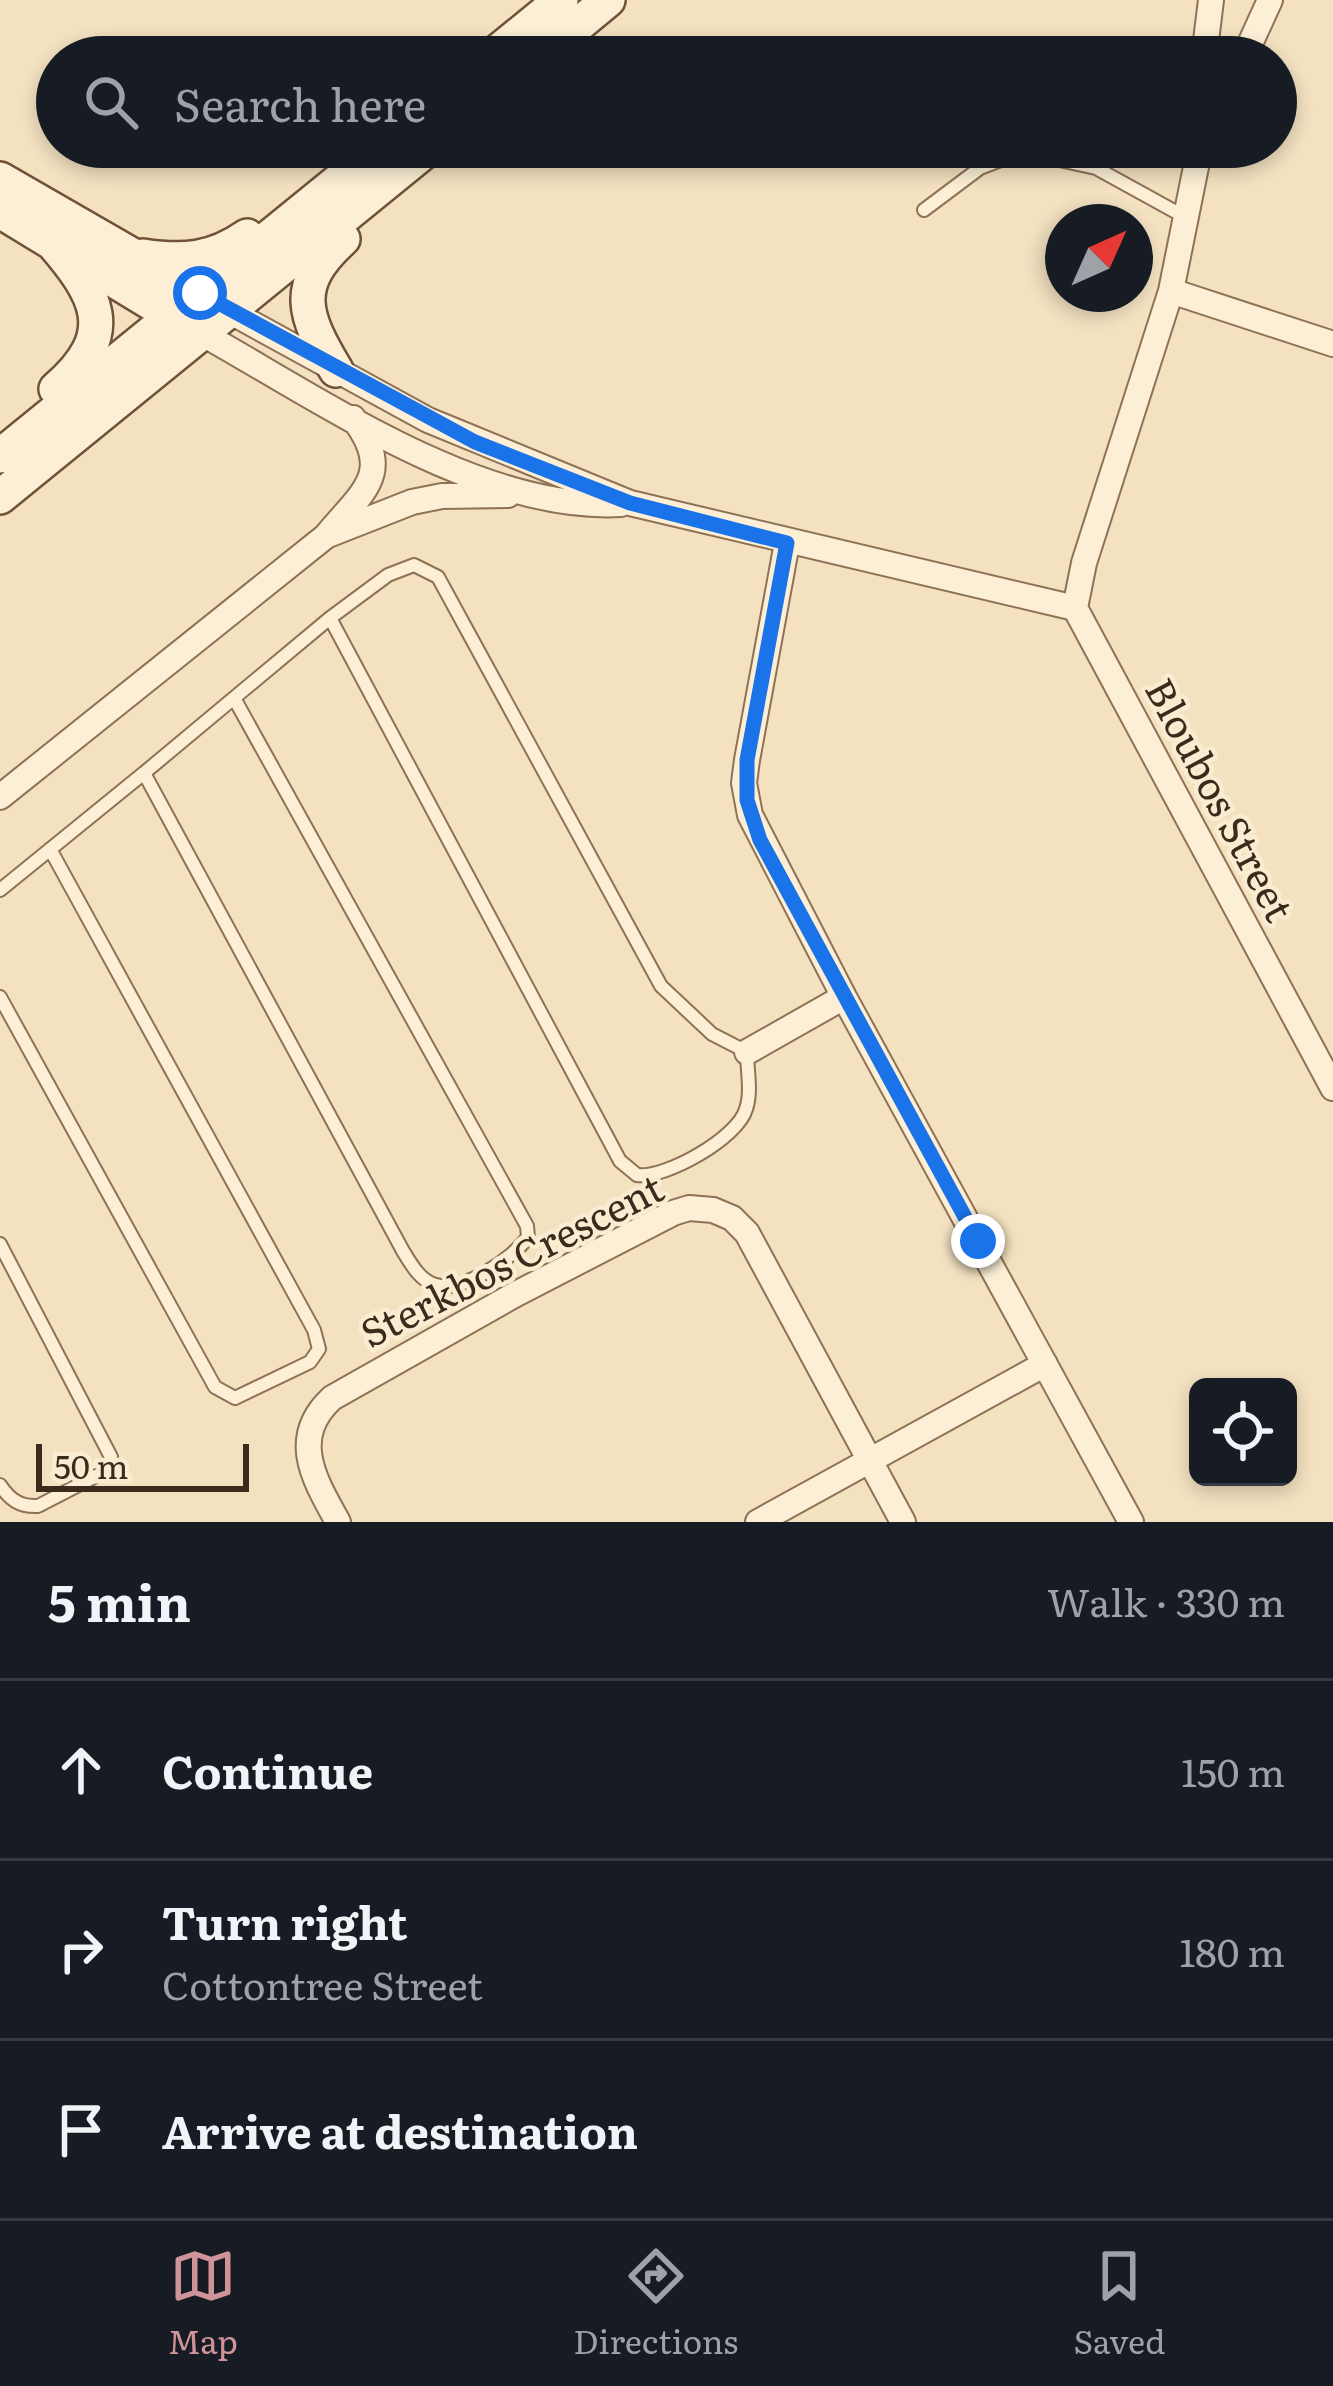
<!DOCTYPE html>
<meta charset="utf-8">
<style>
:root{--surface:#171b24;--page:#20242c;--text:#f1f3f6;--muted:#9ea1a6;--line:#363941;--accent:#cf9499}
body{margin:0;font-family:Literata,serif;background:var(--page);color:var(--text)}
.controls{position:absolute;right:36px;bottom:36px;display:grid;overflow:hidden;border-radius:18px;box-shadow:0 6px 18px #0003}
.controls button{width:108px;height:108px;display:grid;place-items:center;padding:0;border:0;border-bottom:3px solid var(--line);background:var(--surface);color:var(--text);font:60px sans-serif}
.compass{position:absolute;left:1045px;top:204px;width:108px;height:108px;border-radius:50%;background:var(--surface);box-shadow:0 6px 18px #0003;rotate:45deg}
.scale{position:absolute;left:36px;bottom:30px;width:213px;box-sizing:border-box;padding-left:12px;border:6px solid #3c2a1c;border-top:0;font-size:33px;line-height:42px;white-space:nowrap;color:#3c2a1c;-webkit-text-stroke:9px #f9ecd1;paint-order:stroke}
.stop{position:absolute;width:36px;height:36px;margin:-27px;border:9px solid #1a73e8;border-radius:50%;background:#fff}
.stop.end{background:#1a73e8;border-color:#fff;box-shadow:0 3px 12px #0008}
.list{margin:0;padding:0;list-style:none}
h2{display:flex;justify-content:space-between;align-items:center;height:156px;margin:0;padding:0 48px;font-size:51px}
h2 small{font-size:39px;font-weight:400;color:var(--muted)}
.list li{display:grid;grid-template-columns:78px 1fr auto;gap:36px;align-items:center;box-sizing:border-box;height:180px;padding:0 48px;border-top:3px solid var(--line)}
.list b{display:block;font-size:45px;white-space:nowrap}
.list p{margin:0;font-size:39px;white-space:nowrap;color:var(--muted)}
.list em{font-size:39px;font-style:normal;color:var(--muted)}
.icon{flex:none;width:66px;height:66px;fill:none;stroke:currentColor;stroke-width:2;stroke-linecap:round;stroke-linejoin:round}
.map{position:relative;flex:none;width:1333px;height:1522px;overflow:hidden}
.search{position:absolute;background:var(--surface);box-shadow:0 6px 18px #0003;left:36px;right:36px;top:36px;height:132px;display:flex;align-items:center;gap:30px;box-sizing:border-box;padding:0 42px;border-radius:66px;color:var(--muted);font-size:45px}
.sheet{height:696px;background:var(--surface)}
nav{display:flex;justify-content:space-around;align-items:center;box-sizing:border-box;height:168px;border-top:3px solid var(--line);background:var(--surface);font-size:33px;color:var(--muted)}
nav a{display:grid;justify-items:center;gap:6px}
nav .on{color:var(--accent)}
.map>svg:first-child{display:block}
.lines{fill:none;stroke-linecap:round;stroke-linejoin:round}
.lane-casing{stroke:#8f7156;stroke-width:16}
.street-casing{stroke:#8f7156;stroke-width:28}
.secondary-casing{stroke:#705239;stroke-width:38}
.lane{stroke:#fcefd5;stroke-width:12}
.street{stroke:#fcefd5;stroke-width:24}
.secondary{stroke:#fcefd5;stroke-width:33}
.route{stroke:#1a73e8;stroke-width:15}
.labels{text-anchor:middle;stroke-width:9;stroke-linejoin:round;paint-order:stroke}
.street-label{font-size:39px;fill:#3c2a1c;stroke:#f9ecd1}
</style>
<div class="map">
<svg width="1333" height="1522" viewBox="0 0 1333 1522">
<rect width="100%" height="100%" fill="#f3e1c0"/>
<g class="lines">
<defs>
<path id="lane" d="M924,210L980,168L1022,152L1096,168L1185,217
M234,698L527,1226L528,1237C513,1258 463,1293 436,1285C420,1281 411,1264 403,1251L144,773L330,618L388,575L414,565L438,577L661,986L712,1034L747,1052C747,1070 752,1092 746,1109C738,1138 665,1179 637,1175L620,1161L330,618
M0,890L144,773
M0,997L215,1387L235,1398L310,1362L319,1349L314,1330L50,849
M0,1244L111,1457L107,1468L100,1474L38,1506C20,1507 10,1500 0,1485"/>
<path id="street" d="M1204,57L1211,0
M1244,57L1270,0
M1171,291L1333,344
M229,311L428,420L630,503L1075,608
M201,333C321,400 481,512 621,504
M328,535L412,502L442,496L508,495
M787,543L747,760L744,783L750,815L844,997L1131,1522
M1075,608L1333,1088
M1075,608L1084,563L1171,291L1200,147
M0,797L326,536C363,491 395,473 353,418
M747,1052L844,997
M338,1522C314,1479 289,1438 332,1398L516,1294L673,1213L689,1208L713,1210L732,1218L747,1233L903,1522
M758,1522L1045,1364"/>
<path id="secondary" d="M491,57L561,0
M539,57L608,0
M0,179L217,304
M0,211L189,326
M50,240C97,294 121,333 56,389
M143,256C183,262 213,260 247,236
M336,370C304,316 291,286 343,239
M0,456L380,147
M0,497L430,147"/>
</defs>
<!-- lane casing -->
<use href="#lane" class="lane-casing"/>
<!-- street casing -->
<use href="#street" class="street-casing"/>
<!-- secondary casing -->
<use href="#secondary" class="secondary-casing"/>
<!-- lane -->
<use href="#lane" class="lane"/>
<!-- street -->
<use href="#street" class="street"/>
<!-- secondary -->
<use href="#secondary" class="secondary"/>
</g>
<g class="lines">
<!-- route -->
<path class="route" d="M200,293L475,442L630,503L787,543L747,760V800L760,840L978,1241"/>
</g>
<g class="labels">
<!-- street labels -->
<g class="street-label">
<text transform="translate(1219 800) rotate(62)" y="14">Bloubos Street</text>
<text transform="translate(512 1261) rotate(-27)" y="14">Sterkbos Crescent</text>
</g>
</g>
</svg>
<div class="controls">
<button><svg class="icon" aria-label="locate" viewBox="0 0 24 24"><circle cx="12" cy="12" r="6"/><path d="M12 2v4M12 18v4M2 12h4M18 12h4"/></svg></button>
</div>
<svg class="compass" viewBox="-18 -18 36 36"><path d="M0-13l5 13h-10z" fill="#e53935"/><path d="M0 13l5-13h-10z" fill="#9ea1a6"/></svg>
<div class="scale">50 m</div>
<div class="stop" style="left:200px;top:293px"></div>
<div class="stop end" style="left:978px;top:1241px"></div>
<div class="search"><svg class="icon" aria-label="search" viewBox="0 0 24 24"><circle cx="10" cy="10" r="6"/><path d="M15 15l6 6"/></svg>Search here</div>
</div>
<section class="sheet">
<h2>5 min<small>Walk · 330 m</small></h2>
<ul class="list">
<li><svg class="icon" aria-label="ahead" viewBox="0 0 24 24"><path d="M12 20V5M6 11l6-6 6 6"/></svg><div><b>Continue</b></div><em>150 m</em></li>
<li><svg class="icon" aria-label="right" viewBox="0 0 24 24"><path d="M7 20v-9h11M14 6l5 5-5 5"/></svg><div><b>Turn right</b><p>Cottontree Street</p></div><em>180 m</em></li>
<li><svg class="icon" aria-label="arrive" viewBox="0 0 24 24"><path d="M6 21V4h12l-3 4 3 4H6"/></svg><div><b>Arrive at destination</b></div></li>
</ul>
</section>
<nav>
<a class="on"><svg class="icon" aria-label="map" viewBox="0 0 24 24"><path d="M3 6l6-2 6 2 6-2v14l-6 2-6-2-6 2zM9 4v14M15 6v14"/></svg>Map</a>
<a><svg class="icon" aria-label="directions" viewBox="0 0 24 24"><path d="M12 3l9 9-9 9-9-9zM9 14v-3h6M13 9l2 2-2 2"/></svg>Directions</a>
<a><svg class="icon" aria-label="saved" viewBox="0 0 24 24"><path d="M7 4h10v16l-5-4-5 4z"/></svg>Saved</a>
</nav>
